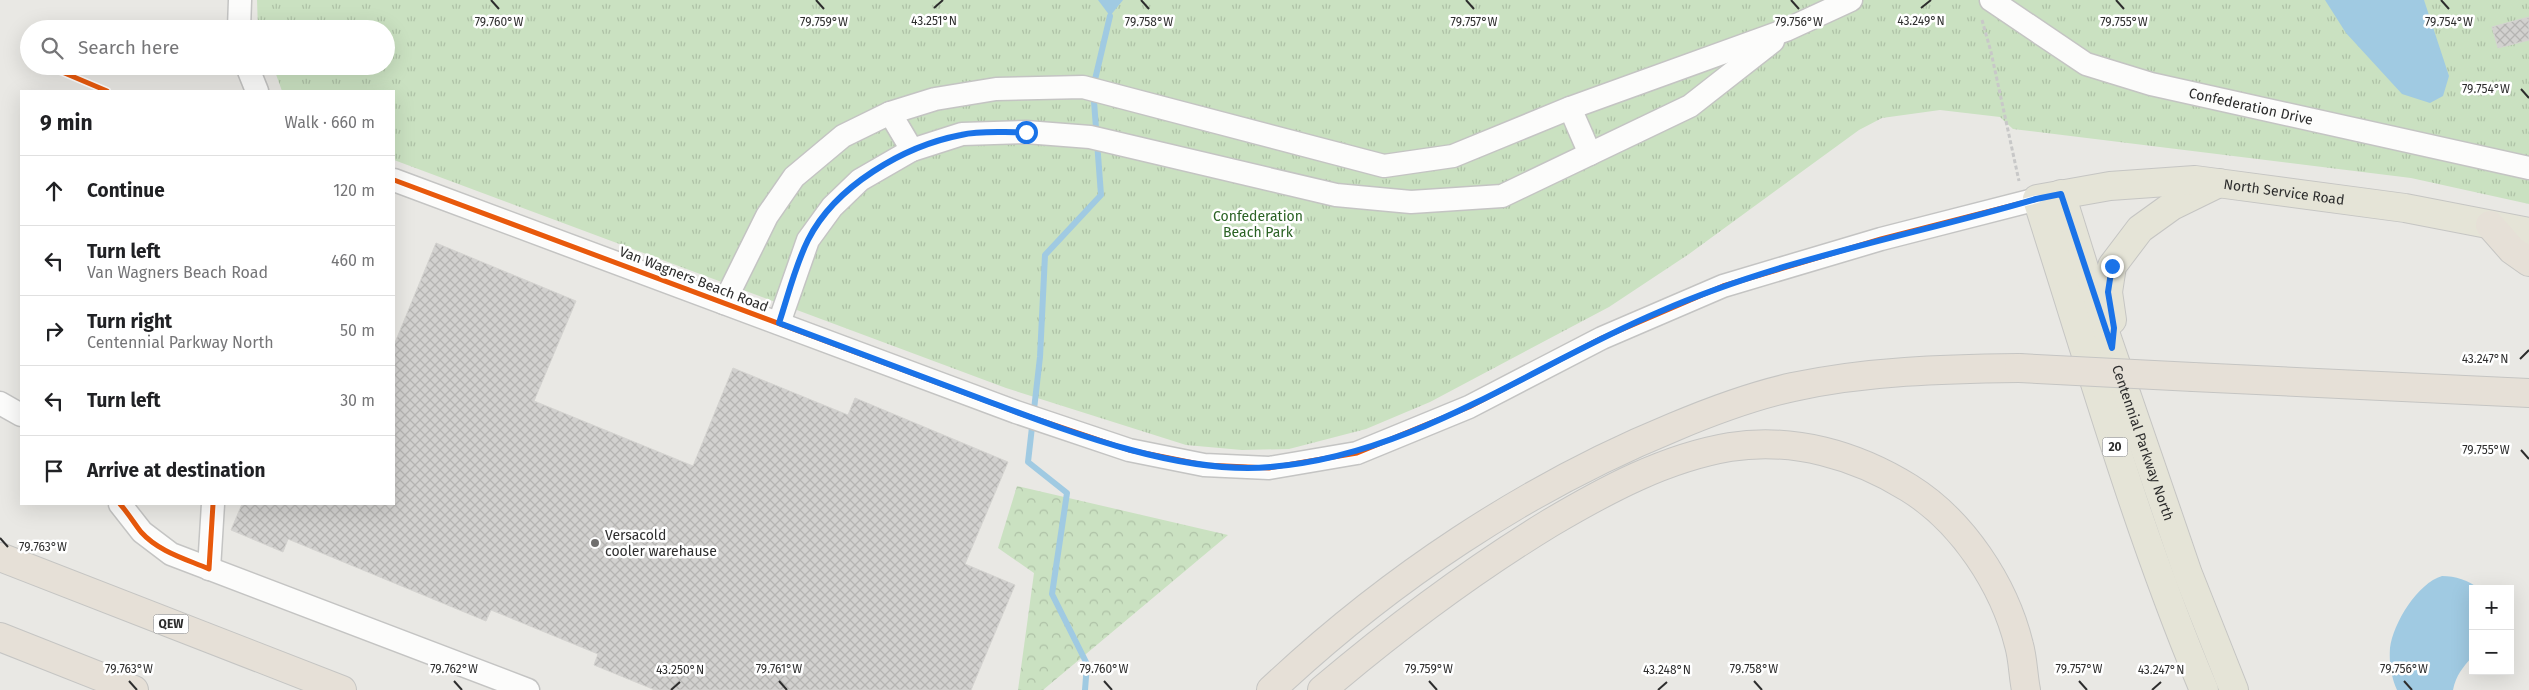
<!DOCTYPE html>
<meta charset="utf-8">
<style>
:root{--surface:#fff;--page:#f2f2f2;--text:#202124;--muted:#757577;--line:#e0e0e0}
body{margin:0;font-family:"Fira Sans",sans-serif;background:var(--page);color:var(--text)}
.controls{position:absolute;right:15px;bottom:15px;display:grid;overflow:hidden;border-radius:0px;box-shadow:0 5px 20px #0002}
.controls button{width:45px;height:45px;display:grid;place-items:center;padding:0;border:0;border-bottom:1px solid var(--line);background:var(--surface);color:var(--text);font:25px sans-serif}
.stop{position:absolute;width:15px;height:15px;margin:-11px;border:4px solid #1a73e8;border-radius:50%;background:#fff}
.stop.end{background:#1a73e8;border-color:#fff;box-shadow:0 1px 5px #0008}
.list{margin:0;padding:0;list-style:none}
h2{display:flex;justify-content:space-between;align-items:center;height:65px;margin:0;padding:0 20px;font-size:21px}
h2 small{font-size:16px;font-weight:400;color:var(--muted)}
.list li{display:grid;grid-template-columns:32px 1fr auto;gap:15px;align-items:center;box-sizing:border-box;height:70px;padding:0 20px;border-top:1px solid var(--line)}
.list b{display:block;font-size:19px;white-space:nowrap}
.list p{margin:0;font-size:16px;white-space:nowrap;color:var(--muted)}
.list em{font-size:16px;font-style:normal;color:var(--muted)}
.icon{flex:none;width:28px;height:28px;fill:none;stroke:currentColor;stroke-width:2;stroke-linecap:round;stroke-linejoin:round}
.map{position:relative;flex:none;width:2529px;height:690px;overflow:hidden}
.search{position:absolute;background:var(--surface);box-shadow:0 5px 20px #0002;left:20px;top:20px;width:375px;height:55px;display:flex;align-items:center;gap:12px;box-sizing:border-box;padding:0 18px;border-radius:28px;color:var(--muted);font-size:19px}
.panel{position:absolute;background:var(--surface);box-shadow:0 5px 20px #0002;left:20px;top:90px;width:375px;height:415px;border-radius:0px}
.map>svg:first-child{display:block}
.forest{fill:url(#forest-crowns)}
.park{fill:url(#park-tufts)}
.water{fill:#a0cae2}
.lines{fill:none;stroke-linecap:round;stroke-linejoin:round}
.stream{stroke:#a0cae2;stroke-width:6}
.building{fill:url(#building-cross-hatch);stroke:#d4d3d0}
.minor-casing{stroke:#c4c4c3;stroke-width:25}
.major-casing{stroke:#c5c5c3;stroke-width:30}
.highway-casing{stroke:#c5c5c3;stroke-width:30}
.path{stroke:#c8c8c8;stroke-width:3;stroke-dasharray:4 2.5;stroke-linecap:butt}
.minor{stroke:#fcfcfb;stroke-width:22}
.major{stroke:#e5e4d7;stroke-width:28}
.highway{stroke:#e6e0d7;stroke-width:28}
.highway-bridge-casing{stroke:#c5c5c3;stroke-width:30;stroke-linecap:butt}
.highway-bridge{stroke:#e6e0d7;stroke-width:28}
.cycleway-casing{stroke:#fff;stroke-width:8}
.cycleway{stroke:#e8590c;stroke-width:5}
.route{stroke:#1a73e8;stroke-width:6}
.ticks{fill:none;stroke:#2d2d2d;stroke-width:2}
.poi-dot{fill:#6f6e6d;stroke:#fff;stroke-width:2}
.labels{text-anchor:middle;stroke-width:5;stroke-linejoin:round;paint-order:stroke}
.shield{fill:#fff;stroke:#6c6c6c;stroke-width:1}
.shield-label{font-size:12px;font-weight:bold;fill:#2d2d2d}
.street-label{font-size:14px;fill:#2d2d2d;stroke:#fff}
.park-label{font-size:14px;fill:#2a6224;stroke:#fff}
.poi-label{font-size:14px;fill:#2d2d2d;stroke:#fff;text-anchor:start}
.ticks-label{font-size:12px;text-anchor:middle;fill:#2d2d2d;stroke:#fff;stroke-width:5;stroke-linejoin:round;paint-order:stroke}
</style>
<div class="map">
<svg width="2529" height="690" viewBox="0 0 2529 690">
<defs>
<pattern id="forest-crowns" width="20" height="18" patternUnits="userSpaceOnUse" patternTransform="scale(1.25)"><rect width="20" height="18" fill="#cae1c1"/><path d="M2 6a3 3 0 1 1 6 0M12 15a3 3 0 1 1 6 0" fill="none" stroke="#aec1a6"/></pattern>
<pattern id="park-tufts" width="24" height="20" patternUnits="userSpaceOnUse" patternTransform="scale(1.25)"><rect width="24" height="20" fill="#cae1c1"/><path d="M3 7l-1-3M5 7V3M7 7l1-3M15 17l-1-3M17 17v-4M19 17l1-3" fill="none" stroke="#aec1a6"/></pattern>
<pattern id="building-cross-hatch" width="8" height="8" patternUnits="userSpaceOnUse" patternTransform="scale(1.25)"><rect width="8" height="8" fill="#d2d1cf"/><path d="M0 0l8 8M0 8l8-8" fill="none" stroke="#b5b4b2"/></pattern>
</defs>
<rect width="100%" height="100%" fill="#e9e8e4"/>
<!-- forest -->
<path class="forest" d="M1017,486L1228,535L1043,690H1018L1034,573L998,548Z"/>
<!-- park -->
<path class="park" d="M257,0H2529V204L2411,178L2013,129L2000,117L1940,110L1882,118L1859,130L1689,254L1609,307L1430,402L1366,429L1289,449L1242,450L1186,445L1006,388L394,160V91H282L273,66H386V29H258Z"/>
<!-- water -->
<path class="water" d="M1098,0H1123L1110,16Z
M2325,0H2424L2449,76L2443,96L2430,103L2402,94L2346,33Z
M2442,576C2455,576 2469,580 2479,589H2473V656C2463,667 2456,675 2453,690H2397C2391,676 2389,663 2390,648C2393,623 2418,583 2442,576Z"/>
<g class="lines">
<!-- stream -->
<path class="stream" d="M1085,690L1087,664L1052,594L1067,493L1028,462L1040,357L1045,255L1101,195L1093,88L1110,16"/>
</g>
<!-- building -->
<path class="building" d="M2529,17V40L2498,48L2492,27Z
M436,243L576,301L534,401L693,466L733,368L848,415L855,398L1008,462L965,564L1015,585L971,690H655L594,665L598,654L491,610L486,621L288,539L283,552L231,530L242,504H394V345Z"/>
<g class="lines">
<defs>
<g id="minor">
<path id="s1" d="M1991,0L2086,64L2151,84L2529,168"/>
<path d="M239,29L240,0"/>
<path d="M247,66L257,91"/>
<path d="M1570,108L1590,154"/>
<path d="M890,113L912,150"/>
<path d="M394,180L1016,412L1129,450L1204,465L1269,468L1357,453L1469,407L1602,338L1723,286L1881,239L2037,199"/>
<path d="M724,303L767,216L794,177L843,136L890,113L935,99L996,89L1083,87L1384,166L1453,156L1570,108L1786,30L1851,0"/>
<path d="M779,323L808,240L832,207L860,180L912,150L962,134L1026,132L1090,137L1336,195L1411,202L1502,196L1690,106L1773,41"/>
<path d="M0,403L21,415"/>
<path d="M120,504L142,532L171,554L528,690"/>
<path d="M209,569L213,504"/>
</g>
<g id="major">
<path id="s2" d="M2061,194L2095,303L2188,574L2234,690"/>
<path d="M2112,320L2108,292L2112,266L2140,229L2172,206L2219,183"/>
<path id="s3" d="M2204,690C2137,531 2090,364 2037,199L2110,186L2195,180L2405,208L2529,232"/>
</g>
<path id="highway" d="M2490,225L2512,250L2529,262
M2193,377L2529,393
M0,557L342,690
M0,637L134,690
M1271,690C1388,580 1525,488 1674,427C1712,411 1752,396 1793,387C1867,371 1943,369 2019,368
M1322,690C1395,628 1468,573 1550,523C1606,490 1665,458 1730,447C1793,437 1856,455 1909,488C1962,521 2004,584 2019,645C2023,659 2023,675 2026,690"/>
</defs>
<!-- minor casing -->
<use href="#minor" class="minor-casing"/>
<!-- major casing -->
<use href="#major" class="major-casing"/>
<!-- highway casing -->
<use href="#highway" class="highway-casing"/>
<!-- path -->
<path class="path" d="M1982,20L1991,52L2019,181"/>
<!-- minor -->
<use href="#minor" class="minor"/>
<!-- major -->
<use href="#major" class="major"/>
<!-- highway -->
<use href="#highway" class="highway"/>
<defs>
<path id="highway-bridge" d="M2019,368L2193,377"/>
</defs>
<!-- highway-bridge casing -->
<use href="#highway-bridge" class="highway-bridge-casing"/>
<!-- highway-bridge -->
<use href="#highway-bridge" class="highway-bridge"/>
<defs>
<path id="cycleway" d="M48,66L107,91
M394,180L1016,412L1129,450L1204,465L1269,468L1357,453L1469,407L1602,338L1723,286L1881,239L2037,199
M120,504C128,513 134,523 141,532C159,552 186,559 209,569L213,504"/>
</defs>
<!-- cycleway casing -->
<use href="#cycleway" class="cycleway-casing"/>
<!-- cycleway -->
<use href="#cycleway" class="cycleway"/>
</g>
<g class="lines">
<!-- route -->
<path class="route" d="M1026,132C1006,133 982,130 961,135C904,146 835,186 808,240C795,266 788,296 779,323C846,348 912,373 979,398C1065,430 1177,475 1270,467C1412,456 1531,366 1659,312C1780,259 1910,236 2036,199L2061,194L2112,348L2114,328L2108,292L2112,266"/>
</g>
<!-- ticks -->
<path class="ticks" d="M491,0L499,9M816,0L824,9M1141,0L1149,9M1466,0L1474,9M1791,0L1799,9M2116,0L2124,9M2441,0L2449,9M934,8L943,0M1921,8L1931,0M2521,89L2529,98M2520,359L2529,350M2521,450L2529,459M0,538L8,547M129,681L137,690M454,681L462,690M779,681L787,690M1104,681L1112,690M1429,681L1437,690M1754,681L1762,690M2079,681L2087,690M2404,681L2412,690M671,690L680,682M1658,690L1667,682M2152,690L2161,682"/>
<!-- markers -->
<circle class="poi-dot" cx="595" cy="543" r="5"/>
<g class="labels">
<!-- shield labels -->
<g class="shield">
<rect x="2102.5" y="437.5" width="25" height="19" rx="4"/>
<rect x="153.5" y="614.5" width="35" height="19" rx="4"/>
</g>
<g class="shield-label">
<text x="2115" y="451">20</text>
<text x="171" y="628">QEW</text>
</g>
<!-- street labels -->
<g class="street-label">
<text dy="5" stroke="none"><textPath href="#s1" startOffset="285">Confederation Drive</textPath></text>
<text dy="5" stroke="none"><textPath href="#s3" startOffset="768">North Service Road</textPath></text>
<text transform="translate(694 279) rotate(21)" y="5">Van Wagners Beach Road</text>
<text dy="5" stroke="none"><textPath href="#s2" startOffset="262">Centennial Parkway North</textPath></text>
</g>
<!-- park labels -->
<g class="park-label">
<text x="1258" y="221">Confederation<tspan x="1258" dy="16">Beach Park</tspan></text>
</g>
<!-- poi labels -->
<g class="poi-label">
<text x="605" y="540">Versacold<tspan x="605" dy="16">cooler warehause</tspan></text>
</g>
</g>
<g class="ticks-label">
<text x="1921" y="25">43.249°N</text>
<text x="934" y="25">43.251°N</text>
<text x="499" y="26">79.760°W</text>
<text x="824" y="26">79.759°W</text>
<text x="1149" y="26">79.758°W</text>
<text x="1474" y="26">79.757°W</text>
<text x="1799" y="26">79.756°W</text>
<text x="2124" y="26">79.755°W</text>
<text x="2449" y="26">79.754°W</text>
<text x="2486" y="93">79.754°W</text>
<text x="2485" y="363">43.247°N</text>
<text x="2486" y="454">79.755°W</text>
<text x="43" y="551">79.763°W</text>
<text x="129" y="673">79.763°W</text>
<text x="454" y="673">79.762°W</text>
<text x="779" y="673">79.761°W</text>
<text x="1104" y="673">79.760°W</text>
<text x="1429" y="673">79.759°W</text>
<text x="1754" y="673">79.758°W</text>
<text x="2079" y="673">79.757°W</text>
<text x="2404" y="673">79.756°W</text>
<text x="680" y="674">43.250°N</text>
<text x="1667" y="674">43.248°N</text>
<text x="2161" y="674">43.247°N</text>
</g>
</svg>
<div class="controls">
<button>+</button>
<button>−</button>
</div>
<div class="stop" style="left:1026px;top:132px"></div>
<div class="stop end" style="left:2112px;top:266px"></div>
<div class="search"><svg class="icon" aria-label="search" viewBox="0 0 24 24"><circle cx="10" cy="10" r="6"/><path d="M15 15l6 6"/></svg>Search here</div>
<section class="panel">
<h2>9 min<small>Walk · 660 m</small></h2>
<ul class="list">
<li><svg class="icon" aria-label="ahead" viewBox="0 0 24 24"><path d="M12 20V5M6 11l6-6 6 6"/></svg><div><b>Continue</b></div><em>120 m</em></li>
<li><svg class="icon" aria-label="left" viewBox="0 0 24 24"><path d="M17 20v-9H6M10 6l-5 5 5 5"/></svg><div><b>Turn left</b><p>Van Wagners Beach Road</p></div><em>460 m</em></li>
<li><svg class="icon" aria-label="right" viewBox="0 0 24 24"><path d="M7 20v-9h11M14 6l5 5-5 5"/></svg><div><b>Turn right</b><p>Centennial Parkway North</p></div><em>50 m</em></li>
<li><svg class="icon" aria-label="left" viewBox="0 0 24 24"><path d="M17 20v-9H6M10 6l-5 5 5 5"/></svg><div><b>Turn left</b></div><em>30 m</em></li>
<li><svg class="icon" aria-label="arrive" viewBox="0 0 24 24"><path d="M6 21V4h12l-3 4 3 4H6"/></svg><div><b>Arrive at destination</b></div></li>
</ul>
</section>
</div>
